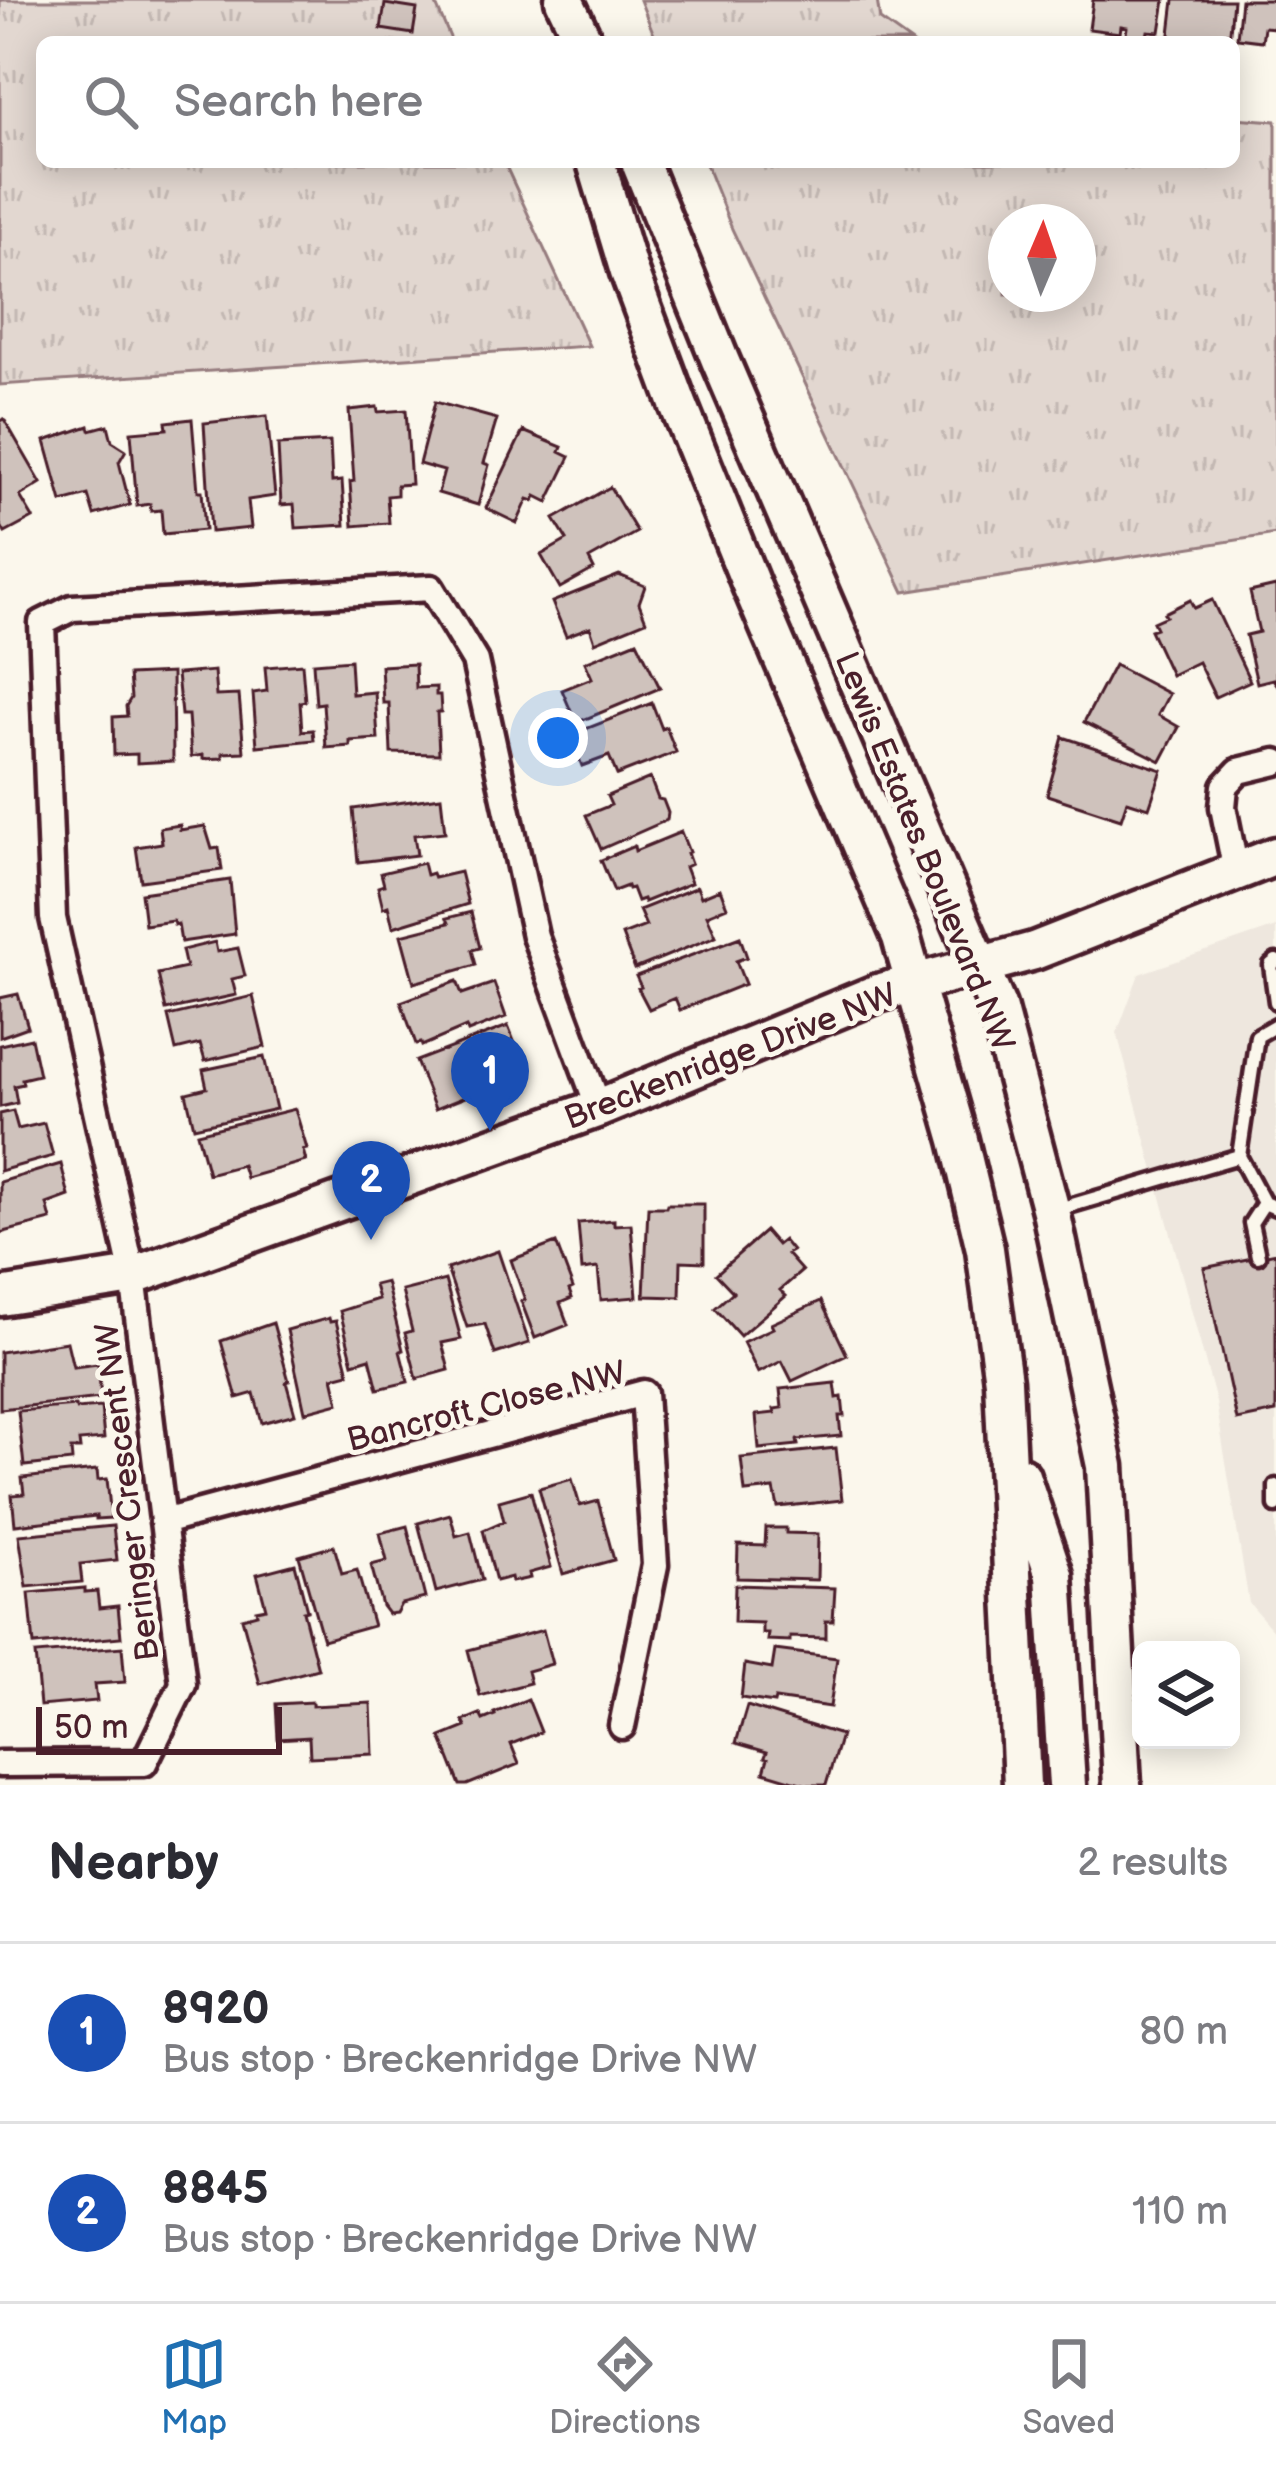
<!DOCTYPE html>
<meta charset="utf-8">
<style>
:root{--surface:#fff;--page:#f2f2f3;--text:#2b2b33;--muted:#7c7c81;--line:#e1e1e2;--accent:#1f6fb2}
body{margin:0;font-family:"Balsamiq Sans",sans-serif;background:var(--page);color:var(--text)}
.controls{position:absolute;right:36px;bottom:36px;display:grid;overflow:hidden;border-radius:18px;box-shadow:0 6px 30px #0003}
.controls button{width:108px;height:108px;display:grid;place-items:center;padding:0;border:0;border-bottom:3px solid var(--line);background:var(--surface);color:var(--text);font:60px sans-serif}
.compass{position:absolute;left:988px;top:204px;width:108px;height:108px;border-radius:50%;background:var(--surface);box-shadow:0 6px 30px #0003;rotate:2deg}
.scale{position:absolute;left:36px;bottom:30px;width:246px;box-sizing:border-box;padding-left:12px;border:6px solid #4a1f2b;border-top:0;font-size:33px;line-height:42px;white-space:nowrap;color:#4a1f2b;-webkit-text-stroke:9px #fbf7ec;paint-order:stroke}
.you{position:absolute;left:558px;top:738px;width:42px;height:42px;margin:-30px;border:9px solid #fff;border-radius:50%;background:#1a73e8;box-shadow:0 0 0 18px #1a73e833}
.badge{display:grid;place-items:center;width:78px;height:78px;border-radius:50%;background:var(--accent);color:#fff;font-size:39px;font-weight:700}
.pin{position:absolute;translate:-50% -99px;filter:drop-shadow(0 3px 6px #0008)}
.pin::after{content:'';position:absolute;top:63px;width:42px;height:36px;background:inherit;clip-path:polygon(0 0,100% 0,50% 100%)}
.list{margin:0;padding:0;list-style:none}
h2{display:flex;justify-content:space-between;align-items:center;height:156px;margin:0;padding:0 48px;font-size:51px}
h2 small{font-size:39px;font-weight:400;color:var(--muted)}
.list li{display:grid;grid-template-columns:78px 1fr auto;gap:36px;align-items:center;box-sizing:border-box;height:180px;padding:0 48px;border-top:3px solid var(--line)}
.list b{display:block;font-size:45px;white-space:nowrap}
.list p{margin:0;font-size:39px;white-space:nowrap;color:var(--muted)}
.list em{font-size:39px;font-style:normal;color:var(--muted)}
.icon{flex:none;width:66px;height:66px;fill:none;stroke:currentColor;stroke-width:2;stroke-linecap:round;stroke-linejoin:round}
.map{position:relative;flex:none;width:1276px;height:1785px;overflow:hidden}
.search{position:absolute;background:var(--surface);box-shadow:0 6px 30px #0003;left:36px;right:36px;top:36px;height:132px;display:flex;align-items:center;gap:30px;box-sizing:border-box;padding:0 42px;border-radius:18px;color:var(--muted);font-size:45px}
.sheet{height:516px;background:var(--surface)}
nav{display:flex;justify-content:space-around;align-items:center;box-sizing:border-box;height:168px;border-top:3px solid var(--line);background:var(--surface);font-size:33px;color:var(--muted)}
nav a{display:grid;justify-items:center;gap:6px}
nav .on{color:var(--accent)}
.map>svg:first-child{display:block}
.built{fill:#eee7de}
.grass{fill:url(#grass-tufts);stroke:#967b7e;stroke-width:3;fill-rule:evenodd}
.building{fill:#cfc2bc;stroke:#4a1f2b;stroke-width:3}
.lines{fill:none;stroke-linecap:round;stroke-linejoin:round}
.lane-casing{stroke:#4a1f2b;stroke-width:21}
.street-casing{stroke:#4a1f2b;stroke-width:33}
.secondary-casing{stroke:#4a1f2b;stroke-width:45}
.lane{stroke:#fbf7ec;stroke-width:12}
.street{stroke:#fbf7ec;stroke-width:24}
.secondary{stroke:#fbf7ec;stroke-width:36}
.labels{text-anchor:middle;stroke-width:10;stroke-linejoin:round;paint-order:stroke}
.street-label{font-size:33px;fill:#4a1f2b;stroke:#fbf7ec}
</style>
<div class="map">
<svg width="1276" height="1785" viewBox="0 0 1276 1785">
<defs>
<pattern id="grass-tufts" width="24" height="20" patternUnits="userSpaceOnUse" patternTransform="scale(3)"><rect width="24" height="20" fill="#e2d7d0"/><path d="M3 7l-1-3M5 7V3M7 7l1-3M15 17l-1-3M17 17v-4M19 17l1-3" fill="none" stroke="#c3b8b3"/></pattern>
</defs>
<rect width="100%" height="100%" fill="#fbf7ec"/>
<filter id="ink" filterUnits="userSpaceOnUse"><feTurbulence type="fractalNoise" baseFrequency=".00833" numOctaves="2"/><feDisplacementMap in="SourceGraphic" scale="24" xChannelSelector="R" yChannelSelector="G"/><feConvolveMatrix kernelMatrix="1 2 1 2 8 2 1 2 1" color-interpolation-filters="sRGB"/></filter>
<g filter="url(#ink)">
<!-- built -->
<path class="built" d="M1276,927V1634L1249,1603L1216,1402L1117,1033L1139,974Z"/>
<!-- grass -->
<path class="grass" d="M0,0H434L452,42H42V162H504L589,346L0,385Z
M640,0H877L880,20L911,42H657Z
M1234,118L1276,121V534L904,592L732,229L705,162H1234ZM1078,222V294H1006V222Z"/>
<!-- building -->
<path class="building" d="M1093,0H1165L1160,32L1148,31L1146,42H1129L1125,41L1127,27L1121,26L1120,33L1089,29Z
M1174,0H1233L1229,42H1169Z
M1241,0H1276V28L1264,27L1262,41L1237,38Z
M385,4L417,9L413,34L381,29Z
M435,402L497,419L484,463L489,465L478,505L438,493L444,471L419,464Z
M377,407L378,412L406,410L411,484L397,485V495L387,496L389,523L353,526L350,482L354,481L349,410Z
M267,416L275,496L248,500L251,528L211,532L204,423Z
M4,419L41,483L20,496L33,518L5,533L0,524V421Z
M192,419L198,491H202L205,530L163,534L161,510L151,511L150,504L137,506L131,432L167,429L166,422Z
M108,425L112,441L126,450L119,462L130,505L94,515L88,495L62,502L45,441L89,426L90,430Z
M523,431L562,447L560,452L570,457L548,502L536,496L534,501L528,499L517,523L486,508Z
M330,442L332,482L342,481L345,525L296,528L294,504L281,505L278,445Z
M610,487L637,532L589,559L594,569L560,588L541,555L567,540L554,519Z
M619,575L645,586L639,603L646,621L595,642L590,627L566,636L552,602Z
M1276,586V683L1273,679L1257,683L1246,635L1259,632L1250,592Z
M1190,600L1194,608L1212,600L1250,681L1215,697L1198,662L1171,675L1150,630L1156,628L1153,622L1166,616L1164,613Z
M637,641L660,688L576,723L562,690L592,678L585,662Z
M350,660L352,694L375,692L378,739L350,741V746L326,748L323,703L316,704L313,663Z
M302,664L305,701L300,702L302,731L313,730L314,740L257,746L253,693L267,691L265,667Z
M415,664L416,688L436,687V695H440L441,712H437L439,754L391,753L389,703H383L381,666Z
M1114,665L1169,694L1158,715L1179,727L1161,761L1084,722Z
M214,671L216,696L239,695L244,752L223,753V758L203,759V755L191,757L188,715H181L177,674Z
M172,673L173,761L137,763V754L114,755L113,717L127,716L126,706L131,698L129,675Z
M652,703L662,729L666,727L676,752L617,775L609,756L582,766L570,735Z
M1063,737L1162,770L1149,808L1127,801L1121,819L1047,795Z
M650,778L658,799L663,800L668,813L667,820L601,849L586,815L611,805L607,796Z
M441,797L445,832L414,835L417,855L358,862L353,809Z
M180,825V830L205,826L212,849L219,848L222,870L141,881L136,847L162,843L160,828Z
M681,832L689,852L687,853L691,864L685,867L691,883L644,902L643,899L637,901L632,888L628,889L627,886L614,891L601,860L634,846L635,851Z
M423,863L426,875L432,873L434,878L460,872L468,904L393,927L388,906L383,908L378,887L384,885L381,873Z
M230,880L235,934L181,942L178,924L174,925L173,921L145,925L141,893Z
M697,887L701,897L720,889L727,907L707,915L716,936L635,969L622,935L646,926L639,910Z
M471,912L480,948L472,950L476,965L414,983L401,935L449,923L447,918Z
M740,937L747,957L736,961L745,984L680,1010L675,998L649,1009L638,988L641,987L636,976Z
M215,942L217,952L238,948L245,976L232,979L236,995L166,1010L158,974L186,968L182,950Z
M457,981L462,994L494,983L506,1017L468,1032L466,1027L422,1046L421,1043L416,1044L401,1002Z
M18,994L28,1027L0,1037V998Z
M253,996L265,1047L205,1061L200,1044L176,1050L168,1016Z
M508,1026L521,1059L492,1071L497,1078L493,1086L435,1109L416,1061Z
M31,1038L39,1075L22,1079L23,1084L14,1086L17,1103L0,1107V1045Z
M264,1057L276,1109L194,1127L186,1093L207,1088L203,1070Z
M295,1109L307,1149L303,1150L306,1161L246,1178L242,1165L208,1174L197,1133Z
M13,1111L18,1129L44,1123L53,1156L0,1171V1114Z
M61,1164L69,1196L47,1204L51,1220L0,1233V1182Z
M667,1204H704V1262L681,1261L680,1297L644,1296L648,1207H666Z
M614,1220V1225L631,1224L637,1297L601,1300L598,1268L582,1270L578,1223Z
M765,1231L777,1245L783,1240L792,1251L787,1254L802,1271L780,1290L786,1296L740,1336L715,1308L733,1292L716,1274Z
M556,1243L573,1288L569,1290L572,1298L560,1303L568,1325L535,1338L521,1301L525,1300L511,1260Z
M498,1251L529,1343L495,1354L485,1324L467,1327L447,1269Z
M1276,1253V1412L1237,1420L1204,1268Z
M445,1280L461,1339L442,1343L449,1370L417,1379L405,1333L412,1331L402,1291Z
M386,1282L403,1350L400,1351L408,1382L378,1389L370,1358L353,1363L340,1311L378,1299L374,1285Z
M821,1301L847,1355L792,1381L782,1361L758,1373L743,1342L773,1328L771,1324Z
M329,1318L330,1322L336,1321L349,1373L333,1377L339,1403L305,1412L287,1330Z
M273,1323L289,1381L286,1382L295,1414L262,1423L254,1393L237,1398L221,1341Z
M67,1342L73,1367L98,1364L101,1398L0,1409V1352Z
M835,1383L837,1398L842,1397L844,1416H839L841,1436L797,1440L798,1445L759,1449L756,1415L775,1413L774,1409L782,1408L780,1389Z
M75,1406L76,1409L101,1407L104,1439L79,1441L80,1449H71L72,1461L24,1466L18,1411Z
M836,1448L842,1500L778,1507L774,1489L745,1492L741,1458Z
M97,1470L98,1480L107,1479L111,1518L96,1519V1516L15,1525L12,1495L24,1494L22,1478Z
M572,1479L580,1506L598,1501L614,1560L563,1574L539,1488Z
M531,1492L551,1567L529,1573L530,1578L512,1582L511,1577L496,1581L483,1530L504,1521L499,1501Z
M450,1514L456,1536L470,1532L482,1580L436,1592L418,1523Z
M113,1526L117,1560L80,1564L82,1582L27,1587L19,1535Z
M407,1526L425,1598L401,1604L396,1613L388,1614L382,1606L371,1565L387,1561L380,1533Z
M766,1528H786V1533L818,1534L817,1580L737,1578L738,1545L765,1546Z
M334,1546L342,1574L357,1570L373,1626L323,1640L299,1556Z
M295,1564L307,1610L303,1611L318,1669L260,1684L242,1618L257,1614L256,1610L266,1608L257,1574Z
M735,1585L835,1588L833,1621H826V1638L790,1637V1641L767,1640L768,1633H762V1623L734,1622Z
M85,1588V1592L97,1591L99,1608L118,1606L121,1637L34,1645L29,1593Z
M543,1630L552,1664L527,1671L530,1683L480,1696L468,1650Z
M122,1647L125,1682L95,1684L97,1701L40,1706L35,1654Z
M775,1650L837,1658L830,1707L775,1699L774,1703L741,1698L745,1664L772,1669Z
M528,1699L541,1732L511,1744L519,1764L467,1785H460L441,1737L466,1727L463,1721L480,1714L483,1720L495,1715L494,1713Z
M312,1702V1706L371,1703L373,1754L310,1757L309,1737L278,1739L276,1704Z
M747,1706L841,1735L826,1785H807L764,1772L768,1758L765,1757L767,1752L736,1743Z"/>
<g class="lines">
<defs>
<path id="lane" d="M1276,961L1271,965L1276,1002
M1239,1156L1264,1203L1276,1208
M1052,1211L1239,1156L1257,1036L1276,1025
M1258,1256L1251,1223L1264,1203
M1276,1486V1506"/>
<path id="street" d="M1236,871L1223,807L1225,786L1239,771L1276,762
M163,1522L644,1393L655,1565L622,1726
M0,1764L144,1763L183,1684L133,1276L53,918L42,623L72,608L431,588L475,661L535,936L599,1108"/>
<path id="secondary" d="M564,0L584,42
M596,162L629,272L678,404L751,585L901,937L959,1140L985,1249L1003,1381L1022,1785
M640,162L720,360L997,1006L1051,1211L1105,1466L1122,1785
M0,1297L133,1276L599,1108L878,993L1034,951L1276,856
M1021,1476L1054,1575L1067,1785"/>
</defs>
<!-- lane casing -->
<use href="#lane" class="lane-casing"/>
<!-- street casing -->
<use href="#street" class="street-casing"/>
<!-- secondary casing -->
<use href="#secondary" class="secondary-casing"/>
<!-- lane -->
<use href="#lane" class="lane"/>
<!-- street -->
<use href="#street" class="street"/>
<!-- secondary -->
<use href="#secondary" class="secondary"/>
</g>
</g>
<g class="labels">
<!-- street labels -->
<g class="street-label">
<text transform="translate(926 851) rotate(68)" y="12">Lewis Estates Boulevard NW</text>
<text transform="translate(730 1055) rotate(-21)" y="12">Breckenridge Drive NW</text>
<text transform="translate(486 1405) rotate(-14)" y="12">Bancroft Close NW</text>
<text transform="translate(126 1492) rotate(-97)" y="12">Beringer Crescent NW</text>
</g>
</g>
</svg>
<div class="controls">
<button><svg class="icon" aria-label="layers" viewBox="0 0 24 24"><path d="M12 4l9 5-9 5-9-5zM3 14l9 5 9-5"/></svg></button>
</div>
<svg class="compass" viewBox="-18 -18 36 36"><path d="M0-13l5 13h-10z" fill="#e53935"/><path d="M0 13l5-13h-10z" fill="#7c7c81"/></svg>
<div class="scale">50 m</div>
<div class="you"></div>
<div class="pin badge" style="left:490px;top:1131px;background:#1a4fb4">1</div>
<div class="pin badge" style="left:371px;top:1240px;background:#1a4fb4">2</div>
<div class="search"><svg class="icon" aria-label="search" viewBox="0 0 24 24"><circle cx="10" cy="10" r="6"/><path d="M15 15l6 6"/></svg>Search here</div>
</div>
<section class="sheet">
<h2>Nearby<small>2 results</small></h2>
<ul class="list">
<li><span class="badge" style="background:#1a4fb4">1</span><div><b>8920</b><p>Bus stop · Breckenridge Drive NW</p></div><em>80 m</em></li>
<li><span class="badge" style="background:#1a4fb4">2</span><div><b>8845</b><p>Bus stop · Breckenridge Drive NW</p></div><em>110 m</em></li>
</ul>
</section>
<nav>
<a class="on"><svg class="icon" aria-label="map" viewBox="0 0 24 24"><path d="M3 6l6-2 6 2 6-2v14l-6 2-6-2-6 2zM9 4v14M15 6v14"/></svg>Map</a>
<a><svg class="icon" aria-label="directions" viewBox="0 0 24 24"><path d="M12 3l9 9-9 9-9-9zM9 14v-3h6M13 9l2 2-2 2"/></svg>Directions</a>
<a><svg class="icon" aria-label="saved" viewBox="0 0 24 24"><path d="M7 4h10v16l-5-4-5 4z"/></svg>Saved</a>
</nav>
